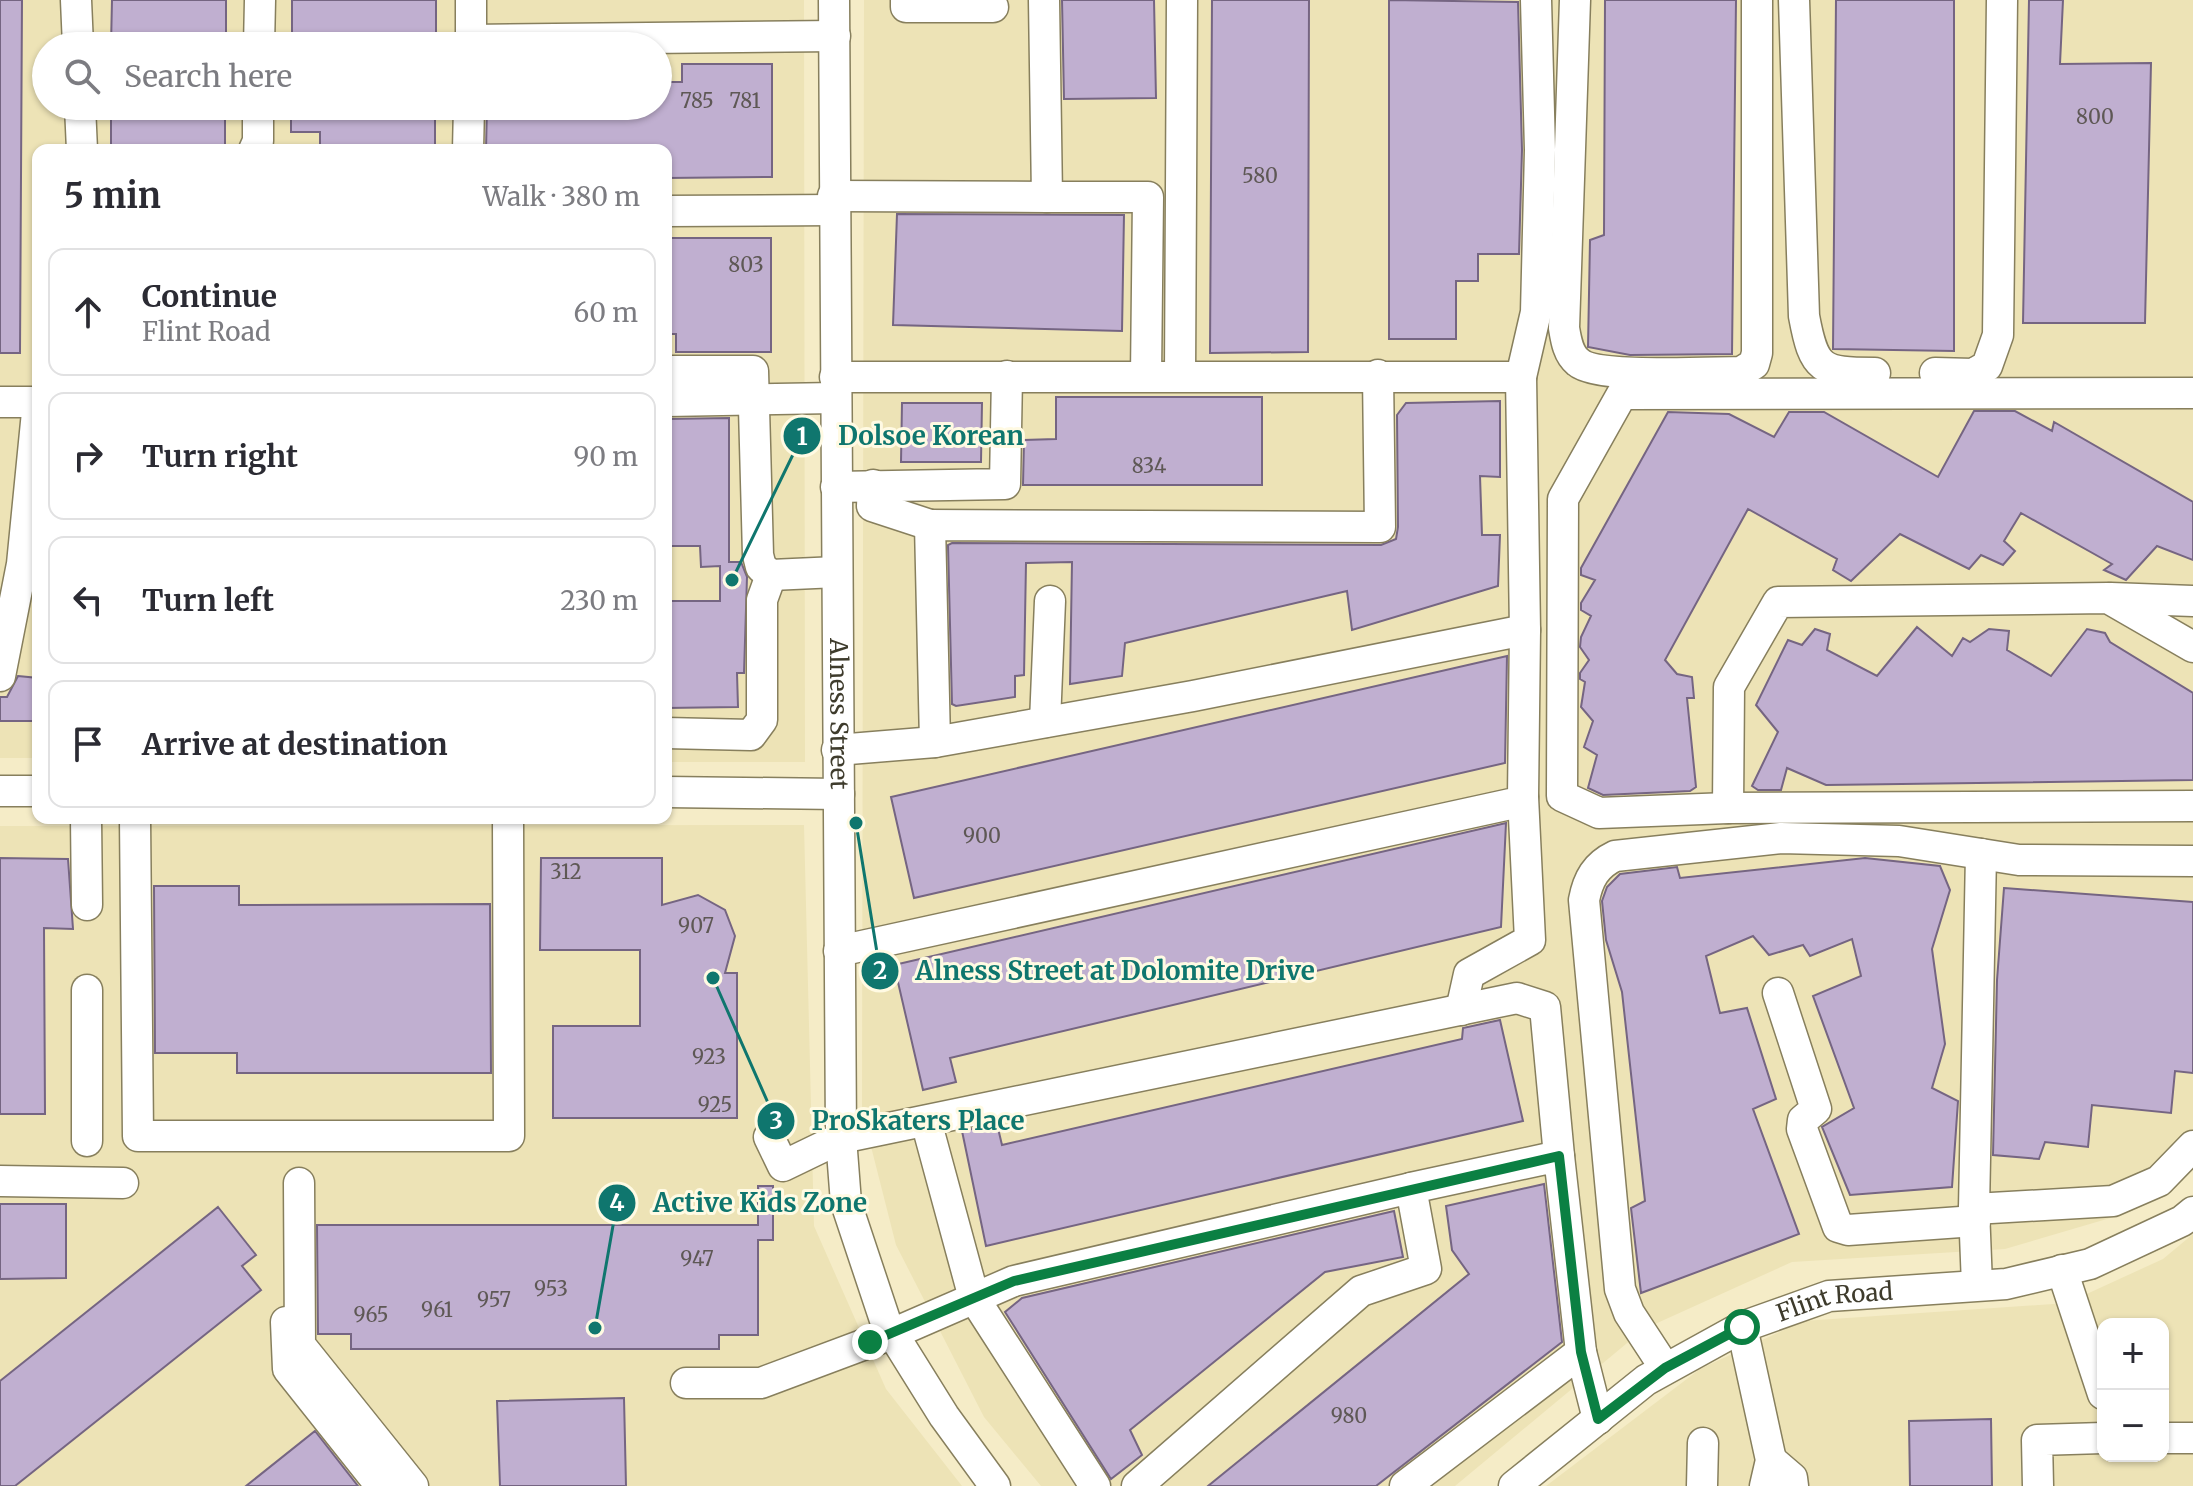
<!DOCTYPE html>
<meta charset="utf-8">
<style>
:root{--surface:#fff;--page:#f2f2f3;--text:#2b2b33;--muted:#7c7c81;--line:#e1e1e2}
body{margin:0;font-family:Merriweather,serif;background:var(--page);color:var(--text)}
.controls{position:absolute;right:24px;bottom:24px;display:grid;overflow:hidden;border-radius:16px;box-shadow:0 2px 6px #0004}
.controls button{width:72px;height:72px;display:grid;place-items:center;padding:0;border:0;border-bottom:2px solid var(--line);background:var(--surface);color:var(--text);font:40px sans-serif}
.stop{position:absolute;width:24px;height:24px;margin:-18px;border:6px solid #0b8043;border-radius:50%;background:#fff}
.stop.end{background:#0b8043;border-color:#fff;box-shadow:0 2px 8px #0008}
.list{margin:0;padding:0;list-style:none}
h2{display:flex;justify-content:space-between;align-items:center;height:104px;margin:0;padding:0 32px;font-size:34px}
h2 small{font-size:26px;font-weight:400;color:var(--muted)}
.list li{display:grid;grid-template-columns:52px 1fr auto;gap:24px;align-items:center;box-sizing:border-box;height:128px;margin:0 16px 16px;padding:0 16px;border:2px solid var(--line);border-radius:16px}
.list b{display:block;font-size:30px;white-space:nowrap}
.list p{margin:0;font-size:26px;white-space:nowrap;color:var(--muted)}
.list em{font-size:26px;font-style:normal;color:var(--muted)}
.icon{flex:none;width:44px;height:44px;fill:none;stroke:currentColor;stroke-width:2;stroke-linecap:round;stroke-linejoin:round}
.map{position:relative;flex:none;width:2193px;height:1486px;overflow:hidden}
.search{position:absolute;background:var(--surface);box-shadow:0 2px 6px #0004;left:32px;top:32px;width:640px;height:88px;display:flex;align-items:center;gap:20px;box-sizing:border-box;padding:0 28px;border-radius:44px;color:var(--muted);font-size:30px}
.panel{position:absolute;background:var(--surface);box-shadow:0 2px 6px #0004;left:32px;top:144px;width:640px;height:680px;border-radius:16px}
.map>svg:first-child{display:block}
.built{fill:#ede3b6;fill-rule:evenodd}
.building{fill:#c0afd0;stroke:#756582;stroke-width:2}
.lines{fill:none;stroke-linecap:round;stroke-linejoin:round}
.minor-casing{stroke:#877f5d;stroke-width:33}
.minor{stroke:#fff;stroke-width:30}
.route{stroke:#0b8043;stroke-width:10}
.labels{text-anchor:middle;stroke-width:6;stroke-linejoin:round;paint-order:stroke}
.number-label{font-size:20px;fill:#5e5855}
.street-label{font-size:24px;fill:#3e3b2c;stroke:#fffae3}
.leader{fill:none;stroke:#0f766e;stroke-width:3}
.callout-dot{fill:#0f766e;stroke:#fffae3;stroke-width:3}
.mark-label{font-size:24px;text-anchor:middle;font-weight:bold;fill:#fff}
.callout-label{font-size:26px;text-anchor:middle;font-weight:bold;fill:#0f766e;stroke:#fffae3;stroke-width:6;stroke-linejoin:round;paint-order:stroke}
</style>
<div class="map">
<svg width="2193" height="1486" viewBox="0 0 2193 1486">
<rect width="100%" height="100%" fill="#f5ecc7"/>
<!-- built -->
<path class="built" d="M0,0H804L805,762H666V150H38V758H0ZM46,46H658V106H46Z
M864,0H2193V1153L2117,1216L2005,1249L1792,1262L1644,1329L1455,1486H1041L984,1417L896,1245L862,1111Z
M804,825L814,1226L886,1389L962,1486H0V826Z
M2193,1234V1486H1546L1700,1369L1803,1321L2067,1303L2163,1259ZM2103,1324H2163V1456H2103Z"/>
<!-- building -->
<path class="building" d="M0,0H22L20,353H0Z
M112,0H226V46H111Z
M292,0H436V46H292Z
M1062,0H1154L1156,98L1064,99Z
M1212,0H1309L1308,352L1210,353Z
M1389,0L1518,2L1522,150L1519,254H1478V281H1456V339H1389Z
M1605,0H1736L1732,354L1630,355L1588,347L1590,240L1604,235Z
M1836,0H1954V351L1833,349Z
M2029,0H2063L2060,64L2151,63L2145,323H2023Z
M682,64H772V177L666,178V150H486L487,106H658V82H682Z
M111,106H225V150H111Z
M291,106H435V150H320V132H291Z
M897,214L1124,215L1122,331L893,325Z
M666,238H771V352H676V334H666Z
M1056,397H1262V485H1023L1024,440L1056,439Z
M1500,401V477L1480,476L1482,535H1500L1498,586L1352,630L1347,591L1125,643L1122,676L1070,684L1072,562L1026,563L1024,675L1015,676V697L956,706L952,704L948,545L952,543L1381,545L1396,539L1398,527L1397,415L1406,403Z
M902,403H982L981,462H901Z
M1974,411H2015L2052,431L2054,422L2193,502V560L2157,546L2126,580L2104,570L2112,564L2021,513L2004,541L2015,551L2003,565L1981,555L1969,569L1900,534L1851,581L1833,570L1837,559L1748,509L1665,660L1677,674L1692,677L1694,698H1687L1696,787L1690,791L1603,795L1588,788L1597,755L1584,747L1593,721L1581,707L1585,682L1580,679V673L1589,660L1580,647L1581,637L1591,616L1581,610V603L1595,580L1581,575V568L1668,412L1729,414L1774,437L1789,412H1824L1938,477Z
M729,418V562H741L747,577L744,673H737L738,707L666,708V601H720V566L701,567L700,546H666V419Z
M1917,627L1952,656L1963,638L1970,642L1989,629L2009,631L2007,650L2051,676L2087,629L2105,633L2110,642L2193,693V780L1826,785L1787,768L1781,790H1758L1752,786L1778,732L1756,705L1788,640L1802,645L1815,629L1830,634L1827,650L1877,676Z
M1507,656L1505,763L914,898L891,797Z
M18,676L38,678V721H0V697H7Z
M1506,823L1501,927L950,1058L956,1082L923,1090L894,965Z
M0,858L68,859L73,929L44,928L45,1114H0Z
M541,858H662V905L698,895L725,910L735,936L725,973H737V1118H553V1026H640V950H540Z
M1865,858L1940,866L1950,890L1932,949L1945,1044L1932,1088L1958,1101L1952,1187L1850,1195L1822,1127L1854,1108L1813,996L1861,976L1852,939L1810,956L1803,945L1769,955L1753,936L1706,956L1720,1013L1747,1008L1776,1099L1753,1109L1799,1234L1641,1293L1631,1208L1645,1201L1622,992L1606,940L1602,901L1607,887L1620,874L1677,867L1680,878Z
M154,886H239V905L490,904L491,1073H237V1053H155Z
M2004,888L2193,902V1073L2175,1071L2171,1113L2092,1105L2088,1147L2045,1142L2039,1159L1993,1155L1997,980Z
M1500,1020L1523,1121L986,1246L962,1131L997,1124L1002,1145L1462,1039L1463,1028Z
M1544,1184L1562,1342L1376,1486H1208L1469,1274L1452,1250L1446,1206Z
M758,1186H773V1240H758V1335H719V1349H351V1334H318L317,1225H758Z
M0,1204H66V1278L0,1279Z
M218,1207L256,1255L242,1266L261,1290L15,1486H0V1381Z
M1394,1211L1403,1257L1325,1272L1130,1430L1142,1455L1111,1479L1005,1312L1022,1298Z
M624,1398L626,1486H500L497,1401Z
M1991,1419L1992,1486H1910L1909,1421Z
M315,1431L358,1486H246Z"/>
<g class="lines">
<defs>
<g id="minor">
<path d="M76,0L78,46"/>
<path id="s1" d="M834,0L841,1138L846,1203L886,1323L944,1416L995,1486"/>
<path d="M906,0V7H993"/>
<path d="M1575,0L1564,328C1566,340 1568,354 1578,362C1597,379 1710,372 1741,372L1754,364L1757,353V0"/>
<path d="M1794,0L1804,316C1814,370 1821,373 1875,373"/>
<path d="M471,40L835,36"/>
<path d="M259,46L260,0"/>
<path d="M471,46V0"/>
<path d="M80,106L82,150"/>
<path d="M254,150L258,141V106"/>
<path d="M468,150L469,106"/>
<path d="M833,196L1047,197L1044,0"/>
<path d="M1047,197H1148L1146,376"/>
<path d="M666,211L834,210"/>
<path d="M666,371H753L758,555L761,567L771,575L837,572"/>
<path d="M1935,373L1973,374L1987,366L1998,335L2002,0"/>
<path d="M1180,376L1182,0"/>
<path d="M835,377H1521L1536,312L1540,150L1536,0"/>
<path d="M1521,377L1525,630"/>
<path d="M2193,393L1622,394L1563,499L1562,796L1599,813L1728,808L2193,806"/>
<path d="M666,401L835,398"/>
<path d="M0,402H38L22,564L0,676"/>
<path d="M873,485L872,506L930,525"/>
<path d="M836,487L1005,484L1007,376"/>
<path d="M2111,598L2193,601"/>
<path d="M1045,722L1050,601"/>
<path d="M666,733L751,735L762,720V600L771,575"/>
<path d="M935,742L930,525L1380,527L1378,375"/>
<path d="M837,750L935,742L1193,696L1525,630L1523,797L1515,803L839,951"/>
<path d="M0,791H38"/>
<path d="M666,792L839,794"/>
<path d="M1728,808L1729,687L1778,602L2108,598L2193,647"/>
<path d="M86,818L87,905"/>
<path d="M135,818L138,1136H509L508,818"/>
<path d="M1778,993L1816,1109L1803,1120L1802,1129L1838,1227L1848,1230L1975,1221"/>
<path d="M1461,1010L1469,974L1530,940L1523,797"/>
<path d="M926,1121L974,1298L1095,1486"/>
<path d="M769,1137L783,1166L841,1138L1517,998L1545,1007L1559,1156"/>
<path d="M87,1141V990"/>
<path d="M0,1181L123,1183"/>
<path d="M299,1183L300,1345L413,1486"/>
<path d="M1974,1209L1981,854"/>
<path d="M2062,1270L2103,1394"/>
<path d="M1977,1285L1974,1209L2113,1201L2159,1181L2193,1146"/>
<path d="M286,1322L288,1369L381,1486"/>
<path d="M1742,1327L1771,1460L1765,1486"/>
<path d="M1581,1352L1598,1419"/>
<path d="M1665,1368L1629,1313L1620,1289L1584,900C1588,879 1596,865 1615,856L1781,838L1899,841L2019,860L2193,861"/>
<path d="M686,1383H761L892,1334L1014,1281L1411,1188L1426,1269L1361,1291L1137,1486"/>
<path d="M2163,1438H2193"/>
<path d="M1771,1460L1792,1478L1793,1486"/>
<path d="M1405,1486L1581,1352L1559,1156L1411,1188"/>
<path id="s2" d="M1514,1486L1646,1380L1742,1327L1829,1296L2006,1284L2090,1264L2182,1221L2193,1212"/>
<path d="M1702,1486L1703,1443"/>
<path d="M2038,1486L2037,1440L2103,1438"/>
</g>
</defs>
<!-- minor casing -->
<use href="#minor" class="minor-casing"/>
<!-- minor -->
<use href="#minor" class="minor"/>
</g>
<g class="lines">
<!-- route -->
<path class="route" d="M870,1342L1014,1281L1559,1156L1581,1352L1598,1419L1665,1368L1742,1327"/>
</g>
<g class="labels">
<!-- number labels -->
<g class="number-label">
<text x="697" y="108">785</text>
<text x="745" y="108">781</text>
<text x="2095" y="124">800</text>
<text x="1260" y="183">580</text>
<text x="746" y="272">803</text>
<text x="1149" y="473">834</text>
<text x="982" y="843">900</text>
<text x="566" y="879">312</text>
<text x="696" y="933">907</text>
<text x="709" y="1064">923</text>
<text x="715" y="1112">925</text>
<text x="697" y="1266">947</text>
<text x="551" y="1296">953</text>
<text x="494" y="1307">957</text>
<text x="437" y="1317">961</text>
<text x="371" y="1322">965</text>
<text x="1349" y="1423">980</text>
</g>
<!-- street labels -->
<g class="street-label">
<text dy="8" stroke="none"><textPath href="#s1" startOffset="714">Alness Street</textPath></text>
<text dy="8" stroke="none"><textPath href="#s2" startOffset="376">Flint Road</textPath></text>
</g>
</g>
<!-- callouts -->
<path class="leader" d="M732 580L802 436M856 823L880 971M713 978L776 1121M595 1328L617 1203"/>
<g class="callout-dot">
<circle cx="732" cy="580" r="8"/>
<circle cx="856" cy="823" r="8"/>
<circle cx="713" cy="978" r="8"/>
<circle cx="595" cy="1328" r="8"/>
<circle cx="802" cy="436" r="20"/>
<circle cx="880" cy="971" r="20"/>
<circle cx="776" cy="1121" r="20"/>
<circle cx="617" cy="1203" r="20"/>
</g>
<g class="mark-label">
<text x="802" y="445">1</text>
<text x="880" y="979">2</text>
<text x="776" y="1129">3</text>
<text x="617" y="1211">4</text>
</g>
<g class="callout-label">
<text x="931" y="445">Dolsoe Korean</text>
<text x="1115" y="980">Alness Street at Dolomite Drive</text>
<text x="918" y="1130">ProSkaters Place</text>
<text x="760" y="1212">Active Kids Zone</text>
</g>
</svg>
<div class="controls">
<button>+</button>
<button>−</button>
</div>
<div class="stop" style="left:1742px;top:1327px"></div>
<div class="stop end" style="left:870px;top:1342px"></div>
<div class="search"><svg class="icon" aria-label="search" viewBox="0 0 24 24"><circle cx="10" cy="10" r="6"/><path d="M15 15l6 6"/></svg>Search here</div>
<section class="panel">
<h2>5 min<small>Walk · 380 m</small></h2>
<ul class="list">
<li><svg class="icon" aria-label="ahead" viewBox="0 0 24 24"><path d="M12 20V5M6 11l6-6 6 6"/></svg><div><b>Continue</b><p>Flint Road</p></div><em>60 m</em></li>
<li><svg class="icon" aria-label="right" viewBox="0 0 24 24"><path d="M7 20v-9h11M14 6l5 5-5 5"/></svg><div><b>Turn right</b></div><em>90 m</em></li>
<li><svg class="icon" aria-label="left" viewBox="0 0 24 24"><path d="M17 20v-9H6M10 6l-5 5 5 5"/></svg><div><b>Turn left</b></div><em>230 m</em></li>
<li><svg class="icon" aria-label="arrive" viewBox="0 0 24 24"><path d="M6 21V4h12l-3 4 3 4H6"/></svg><div><b>Arrive at destination</b></div></li>
</ul>
</section>
</div>
